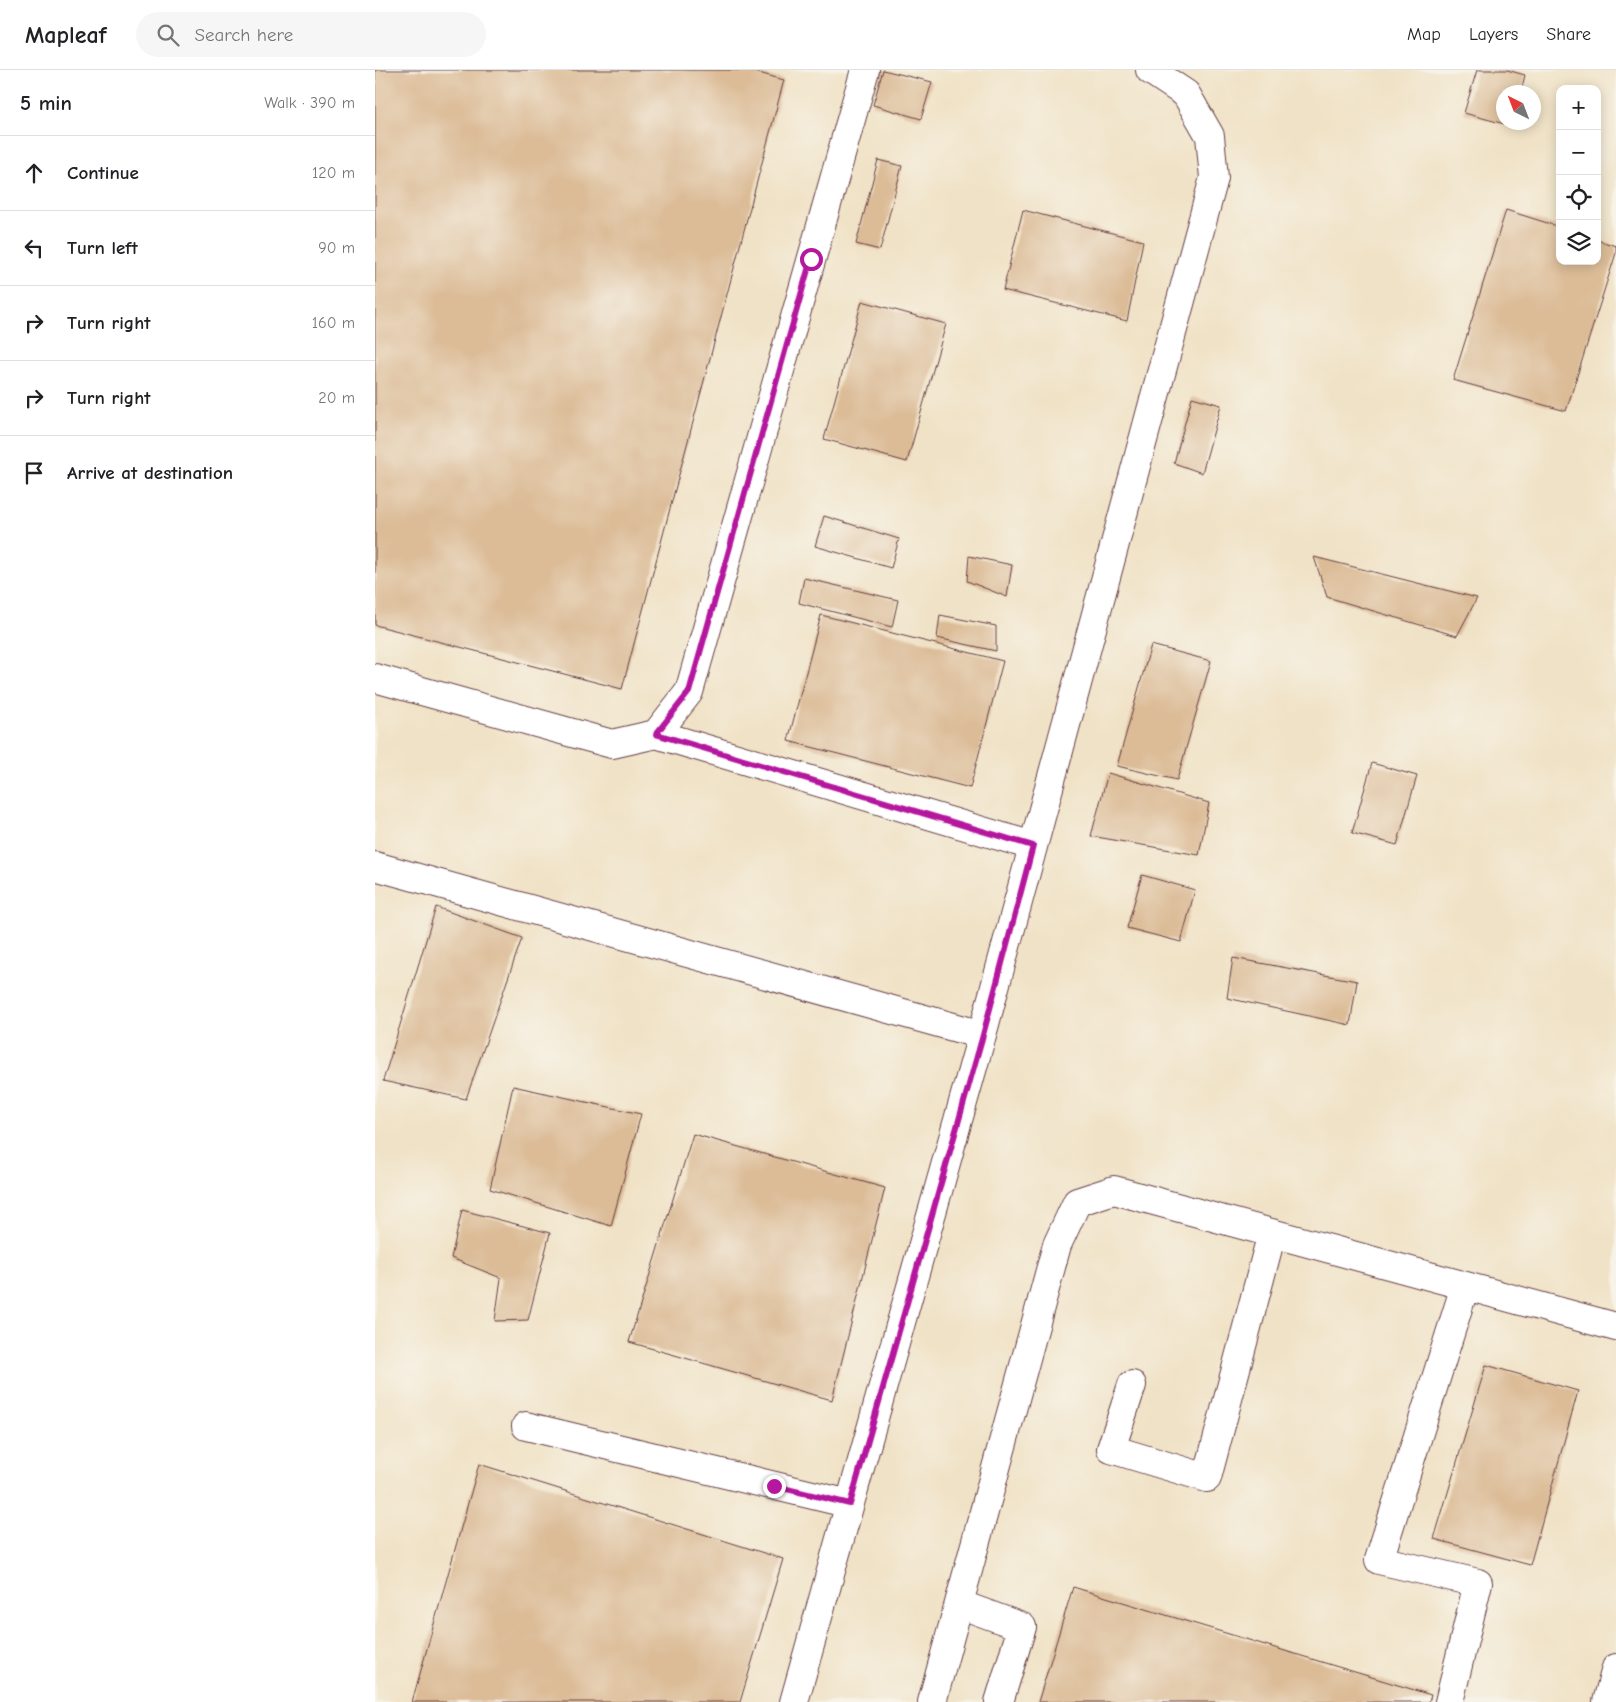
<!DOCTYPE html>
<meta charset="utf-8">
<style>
:root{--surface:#fff;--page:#f6f6f6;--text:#202124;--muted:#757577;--line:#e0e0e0}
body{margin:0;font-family:"Comic Neue",sans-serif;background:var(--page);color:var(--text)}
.controls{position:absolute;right:15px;top:15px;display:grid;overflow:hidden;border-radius:10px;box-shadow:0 2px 12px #0003}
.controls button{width:45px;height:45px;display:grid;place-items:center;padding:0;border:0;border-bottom:1px solid var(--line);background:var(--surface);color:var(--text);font:25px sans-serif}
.compass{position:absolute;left:1121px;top:15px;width:45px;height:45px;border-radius:50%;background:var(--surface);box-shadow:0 2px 12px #0003;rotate:318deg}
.stop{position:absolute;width:15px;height:15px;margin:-11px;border:4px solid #b5179e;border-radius:50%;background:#fff}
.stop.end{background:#b5179e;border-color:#fff;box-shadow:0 1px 5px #0008}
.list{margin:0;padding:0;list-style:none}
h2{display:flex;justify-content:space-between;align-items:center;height:65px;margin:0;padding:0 20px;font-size:21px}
h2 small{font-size:16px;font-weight:400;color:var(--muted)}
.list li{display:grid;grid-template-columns:32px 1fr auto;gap:15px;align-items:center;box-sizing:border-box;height:75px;padding:0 20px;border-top:1px solid var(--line)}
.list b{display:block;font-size:19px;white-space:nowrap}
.list em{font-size:16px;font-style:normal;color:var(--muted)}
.icon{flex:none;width:28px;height:28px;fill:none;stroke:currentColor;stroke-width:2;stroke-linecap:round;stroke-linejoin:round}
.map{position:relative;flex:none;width:1241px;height:1632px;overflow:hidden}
header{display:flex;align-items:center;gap:30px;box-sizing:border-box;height:70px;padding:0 25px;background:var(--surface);border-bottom:1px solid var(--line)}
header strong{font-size:24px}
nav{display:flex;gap:28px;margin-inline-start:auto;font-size:18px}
.search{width:350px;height:45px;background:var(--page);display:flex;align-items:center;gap:12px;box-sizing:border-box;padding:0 18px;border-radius:28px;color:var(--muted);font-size:19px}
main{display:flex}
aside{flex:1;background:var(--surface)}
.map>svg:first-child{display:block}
.building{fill:#dcbc97}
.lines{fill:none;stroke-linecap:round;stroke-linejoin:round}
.minor-casing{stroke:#633c42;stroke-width:30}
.minor{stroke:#fff;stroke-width:28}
.route{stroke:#b5179e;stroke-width:6}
</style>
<header>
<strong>Mapleaf</strong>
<div class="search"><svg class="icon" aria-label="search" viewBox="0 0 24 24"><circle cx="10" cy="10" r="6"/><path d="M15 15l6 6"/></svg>Search here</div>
<nav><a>Map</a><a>Layers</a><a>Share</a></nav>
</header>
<main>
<aside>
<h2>5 min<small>Walk · 390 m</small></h2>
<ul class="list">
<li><svg class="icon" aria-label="ahead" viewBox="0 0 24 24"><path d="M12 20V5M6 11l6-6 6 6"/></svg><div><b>Continue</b></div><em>120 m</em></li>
<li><svg class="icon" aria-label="left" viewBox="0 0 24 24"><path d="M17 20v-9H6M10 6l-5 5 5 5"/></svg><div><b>Turn left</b></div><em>90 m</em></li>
<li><svg class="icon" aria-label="right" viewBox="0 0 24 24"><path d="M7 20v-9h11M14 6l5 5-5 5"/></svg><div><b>Turn right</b></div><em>160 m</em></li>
<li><svg class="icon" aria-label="right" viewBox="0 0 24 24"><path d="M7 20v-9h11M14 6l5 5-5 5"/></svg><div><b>Turn right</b></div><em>20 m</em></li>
<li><svg class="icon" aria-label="arrive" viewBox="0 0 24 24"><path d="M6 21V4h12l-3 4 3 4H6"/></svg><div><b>Arrive at destination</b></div></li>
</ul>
</aside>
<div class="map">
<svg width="1241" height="1632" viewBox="0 0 1241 1632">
<rect width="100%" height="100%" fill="#f7f3e8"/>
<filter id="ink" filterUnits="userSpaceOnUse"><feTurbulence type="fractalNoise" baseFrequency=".02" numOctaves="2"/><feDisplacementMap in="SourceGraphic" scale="10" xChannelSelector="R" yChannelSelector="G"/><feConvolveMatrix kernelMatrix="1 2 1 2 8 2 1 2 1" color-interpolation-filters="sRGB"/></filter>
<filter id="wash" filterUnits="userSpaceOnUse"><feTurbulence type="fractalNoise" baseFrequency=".0096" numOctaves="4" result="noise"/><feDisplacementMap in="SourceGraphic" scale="20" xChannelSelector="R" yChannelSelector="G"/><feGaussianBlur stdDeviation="1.12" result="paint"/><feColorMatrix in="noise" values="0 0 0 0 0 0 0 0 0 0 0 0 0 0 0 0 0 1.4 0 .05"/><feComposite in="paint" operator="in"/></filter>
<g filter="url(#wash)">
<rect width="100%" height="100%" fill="#f0e2c6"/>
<g id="blocks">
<!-- building -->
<path class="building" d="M0,0H373L409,10L247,619L0,555Z
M508,0L557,12L546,49L498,35Z
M1102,0H1132L1150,5L1146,22H1128V52H1138L1137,56L1089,43Z
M503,90L527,96L505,180L481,174Z
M648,140L768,171L752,251L628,220Z
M1131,140L1185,157V191H1222V170L1241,176V183L1191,341L1078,310Z
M487,231L571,254L532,392L449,369Z
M817,327L846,335L827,403L799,393Z
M449,446L524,469L516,498L440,476Z
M594,486L637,495L632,527L592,511Z
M939,487L1102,528L1082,566L952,527Z
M429,508L523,530L517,557L424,533Z
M446,545L628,591L595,718L413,671Z
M565,545L621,556V581L562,568Z
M776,575L836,591L802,710L742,696Z
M997,693L1042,706L1022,775L977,763Z
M733,703L834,733L824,785L716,766Z
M767,805L820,820L806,872L752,858Z
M61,837L147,868L91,1029L8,1011Z
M858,888L982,911L975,955L852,928Z
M138,1016L266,1044L236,1156L115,1119Z
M318,1064L510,1118L457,1330L254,1272Z
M87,1140L175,1163L153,1250L120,1251L126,1208L76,1188Z
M1111,1295L1203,1321L1155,1495L1059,1469Z
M104,1394L408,1489L365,1632H37Z
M698,1517L1056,1625L1054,1632H663Z"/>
</g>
</g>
<g filter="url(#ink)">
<use href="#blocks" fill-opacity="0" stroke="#633c42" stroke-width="1"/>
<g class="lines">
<defs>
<path id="minor" d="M0,608L237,674L281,664L314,622L490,0
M281,664L658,776
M0,796L607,965
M757,1315L736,1379L832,1408L897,1163
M151,1356L475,1434
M584,1534L647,1557L624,1632
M419,1632L607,965L839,108L835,66L811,24L775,0
M557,1632L682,1175L702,1132L739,1120L1241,1257
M1074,1632L1103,1513L1004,1490L1090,1216
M1232,1632L1241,1598"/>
</defs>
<!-- minor casing -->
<use href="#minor" class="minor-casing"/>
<!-- minor -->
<use href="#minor" class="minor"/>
</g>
</g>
<g class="lines" filter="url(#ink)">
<!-- route -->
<path class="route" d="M399,1416L475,1434L608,965L658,776L281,664L314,622L436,189"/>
</g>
</svg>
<div class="controls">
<button>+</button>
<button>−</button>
<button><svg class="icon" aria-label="locate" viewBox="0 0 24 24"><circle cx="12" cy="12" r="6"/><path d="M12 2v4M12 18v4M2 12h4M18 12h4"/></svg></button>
<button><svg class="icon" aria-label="layers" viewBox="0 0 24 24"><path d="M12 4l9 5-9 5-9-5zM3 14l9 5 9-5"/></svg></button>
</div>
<svg class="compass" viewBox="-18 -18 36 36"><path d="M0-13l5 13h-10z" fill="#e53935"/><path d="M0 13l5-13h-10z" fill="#757577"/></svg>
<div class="stop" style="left:436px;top:189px"></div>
<div class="stop end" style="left:399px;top:1416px"></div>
</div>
</main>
